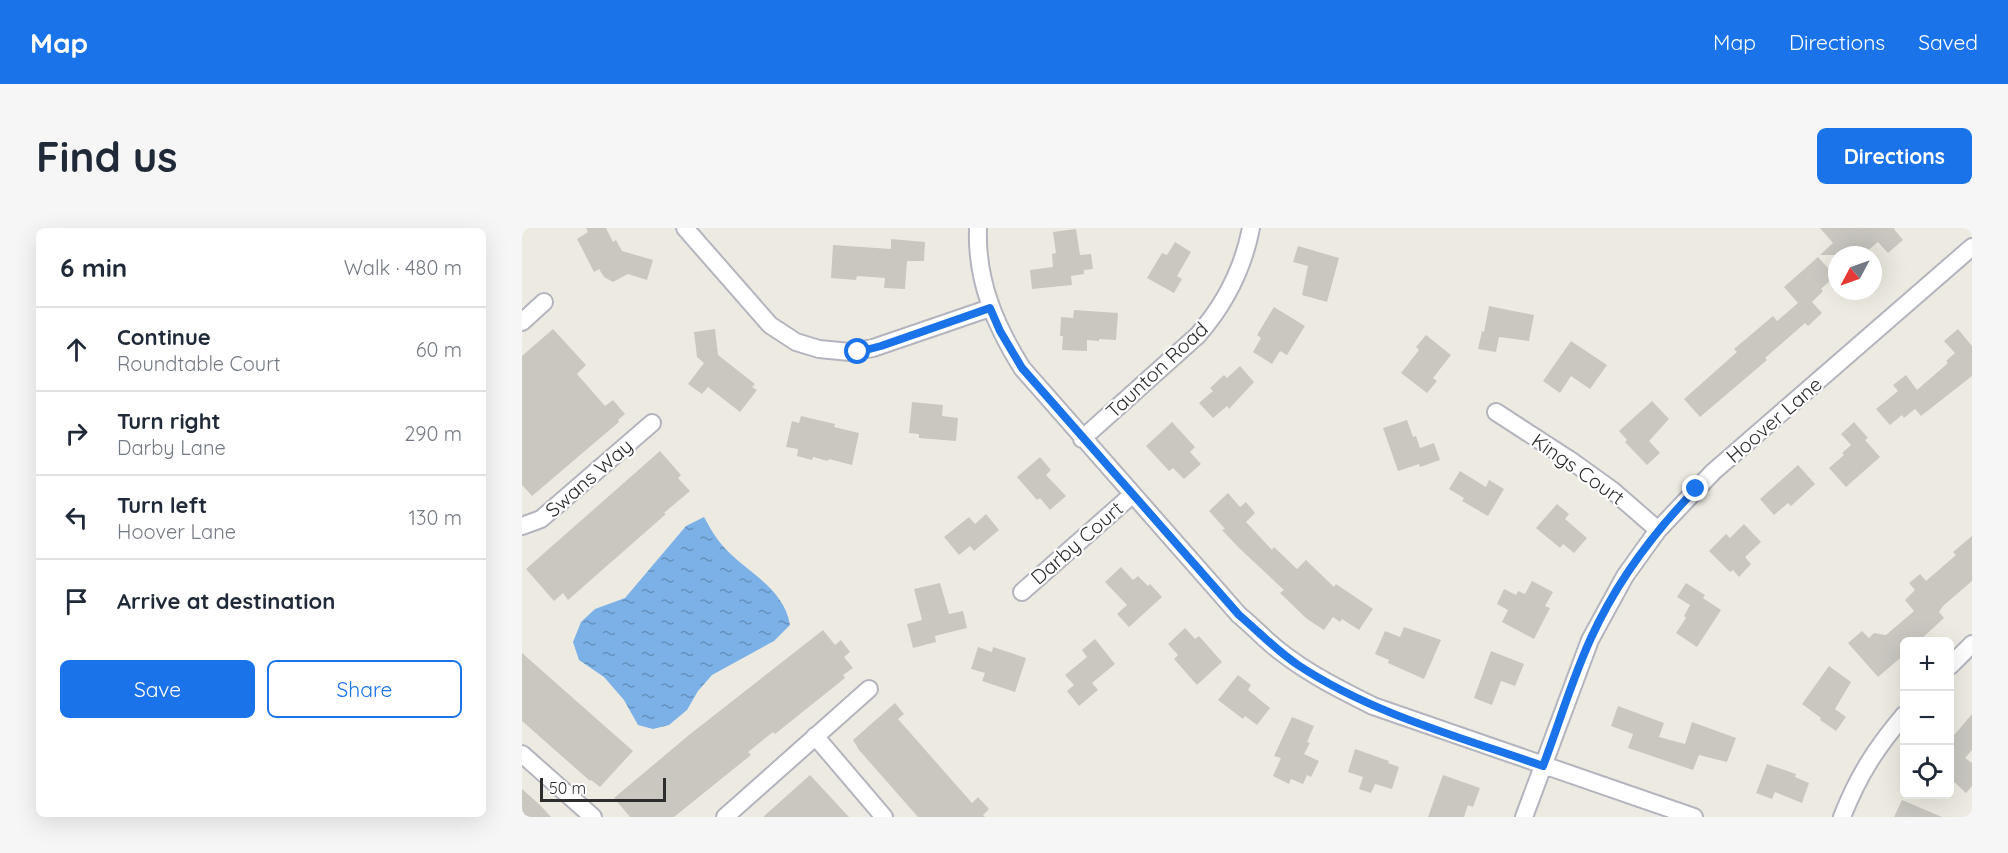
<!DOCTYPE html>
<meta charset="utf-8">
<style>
:root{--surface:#fff;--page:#f6f6f7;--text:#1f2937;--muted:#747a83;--line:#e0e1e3;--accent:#1a73e8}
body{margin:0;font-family:Quicksand,sans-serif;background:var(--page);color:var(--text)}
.controls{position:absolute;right:18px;bottom:18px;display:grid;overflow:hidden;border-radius:9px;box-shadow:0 6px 24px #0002}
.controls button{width:54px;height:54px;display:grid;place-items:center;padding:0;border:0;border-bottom:2px solid var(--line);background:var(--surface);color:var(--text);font:30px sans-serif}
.compass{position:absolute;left:1306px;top:18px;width:54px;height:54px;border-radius:50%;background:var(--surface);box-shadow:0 6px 24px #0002;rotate:229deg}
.scale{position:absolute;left:18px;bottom:15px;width:126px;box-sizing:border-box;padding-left:6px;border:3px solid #2d2d2d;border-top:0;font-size:16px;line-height:21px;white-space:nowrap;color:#2d2d2d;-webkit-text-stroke:4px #fff;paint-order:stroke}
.stop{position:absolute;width:18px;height:18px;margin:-14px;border:4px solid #1a73e8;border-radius:50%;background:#fff}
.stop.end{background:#1a73e8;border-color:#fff;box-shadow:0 2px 6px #0008}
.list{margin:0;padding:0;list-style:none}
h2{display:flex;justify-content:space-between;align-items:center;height:78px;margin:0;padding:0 24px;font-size:26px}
h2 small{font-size:20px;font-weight:400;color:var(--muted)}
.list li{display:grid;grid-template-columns:39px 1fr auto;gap:18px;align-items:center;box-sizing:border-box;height:84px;padding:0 24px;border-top:2px solid var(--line)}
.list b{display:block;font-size:22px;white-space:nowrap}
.list p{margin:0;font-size:20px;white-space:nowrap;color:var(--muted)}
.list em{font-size:20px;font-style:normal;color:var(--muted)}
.actions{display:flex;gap:12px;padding:18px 24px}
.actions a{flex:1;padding:14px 0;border:2px solid var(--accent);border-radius:9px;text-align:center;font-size:21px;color:var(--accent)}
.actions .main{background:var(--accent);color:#fff}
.icon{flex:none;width:33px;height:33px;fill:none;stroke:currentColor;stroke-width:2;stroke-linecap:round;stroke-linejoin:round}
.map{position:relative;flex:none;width:1450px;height:589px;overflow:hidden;border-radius:9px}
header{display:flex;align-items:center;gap:36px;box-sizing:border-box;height:84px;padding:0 30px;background:var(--accent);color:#fff}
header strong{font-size:28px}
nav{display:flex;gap:33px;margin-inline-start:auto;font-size:21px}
.intro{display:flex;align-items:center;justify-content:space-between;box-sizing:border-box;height:144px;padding:0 36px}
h1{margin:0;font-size:42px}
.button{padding:15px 27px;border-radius:9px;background:var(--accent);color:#fff;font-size:21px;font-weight:700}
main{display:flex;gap:36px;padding:0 36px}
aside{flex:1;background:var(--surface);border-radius:9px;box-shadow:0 6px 24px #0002}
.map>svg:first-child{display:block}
.water{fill:url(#water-ripples)}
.building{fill:#c9c7c0}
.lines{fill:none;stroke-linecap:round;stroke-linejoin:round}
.minor-casing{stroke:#b4b4bf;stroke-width:20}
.minor{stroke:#fff;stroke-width:16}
.route{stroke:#1a73e8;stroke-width:8}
.labels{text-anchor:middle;stroke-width:4.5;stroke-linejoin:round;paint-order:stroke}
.street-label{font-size:20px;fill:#2d2d2d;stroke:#fff}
</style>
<header>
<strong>Map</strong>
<nav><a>Map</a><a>Directions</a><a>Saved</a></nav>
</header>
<div class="intro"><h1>Find us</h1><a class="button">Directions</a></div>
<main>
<aside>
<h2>6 min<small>Walk · 480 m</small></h2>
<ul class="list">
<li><svg class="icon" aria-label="ahead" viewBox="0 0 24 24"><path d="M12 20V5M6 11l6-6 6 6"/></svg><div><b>Continue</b><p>Roundtable Court</p></div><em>60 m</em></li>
<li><svg class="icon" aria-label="right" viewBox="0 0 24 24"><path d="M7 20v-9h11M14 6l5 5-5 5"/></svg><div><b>Turn right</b><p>Darby Lane</p></div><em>290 m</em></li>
<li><svg class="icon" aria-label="left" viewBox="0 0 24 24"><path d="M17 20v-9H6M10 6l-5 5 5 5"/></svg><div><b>Turn left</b><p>Hoover Lane</p></div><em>130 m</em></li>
<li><svg class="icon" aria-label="arrive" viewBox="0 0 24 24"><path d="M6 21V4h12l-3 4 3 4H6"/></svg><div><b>Arrive at destination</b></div></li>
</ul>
<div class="actions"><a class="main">Save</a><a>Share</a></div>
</aside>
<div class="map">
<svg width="1450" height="589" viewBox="0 0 1450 589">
<defs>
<pattern id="water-ripples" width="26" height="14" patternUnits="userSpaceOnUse" patternTransform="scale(1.5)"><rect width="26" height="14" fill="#7bb1e7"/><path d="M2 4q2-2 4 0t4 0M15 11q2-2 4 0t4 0" fill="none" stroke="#6590bc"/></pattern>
</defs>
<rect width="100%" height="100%" fill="#edebe1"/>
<!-- water -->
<path class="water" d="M182,289C187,298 193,309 200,317C222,343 262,359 268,397L252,413L190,447L176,463L165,482L147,497L131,501L116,497L102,472L82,449L57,432L51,414L59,394L73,381L103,370L164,298Z"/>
<!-- building -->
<path class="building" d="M64,0H84L91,14L94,12L100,23L131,32L125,52L106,46L91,54L82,49L77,41L72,44L55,11L66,4Z
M1298,0H1373L1372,1L1381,12L1366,25L1356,14L1344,24L1342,22L1336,27H1298L1311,15Z
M554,1L558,27L569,26L571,41L562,42V46L549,48L550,57L510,61L508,42L531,39L530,26L534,25L531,4Z
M369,11L403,14L402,33H385L383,61L362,60L363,50L335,48L334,52L309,50L311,17L369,21Z
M653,14L669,24L655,48L660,51L652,65L625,50L640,25L645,27Z
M776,18L817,30L805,74L780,67L786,38L771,34Z
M1296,29L1313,48L1299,61L1301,63L1290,74L1300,85L1286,98L1283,95L1243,130L1245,132L1178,189L1162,171L1215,124L1212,121L1251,88L1255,93L1276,75L1262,59Z
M967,78L1012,87L1007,113L977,109L974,124L956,121L960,103L962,104Z
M752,79L783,98L765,127L758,123L750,136L731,124L739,110L735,107Z
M552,82L596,85L594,112L577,111V113L565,112V123L540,122L541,108H538L539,89L551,90Z
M31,101L64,137L55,146L83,178L91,172L103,186L96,192L97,194L10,268L0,257V128Z
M193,101L196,127L233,156L230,159L235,162L218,184L186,159L180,166L166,156L182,135L175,129L172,104Z
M1436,101L1450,118V148L1399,188L1393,181L1382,190L1380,187L1368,197L1354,181L1376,163L1371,157L1384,147L1395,162L1426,135L1424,133L1433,125L1422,113Z
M904,107L929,127L911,150L915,153L905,165L879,145L897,122L894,119Z
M1049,113L1085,137L1068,161L1049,148L1038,165L1021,153Z
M718,138L732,154L707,181L705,178L691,190L677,175L691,163L688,160L702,147L705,150Z
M1130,173L1147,191L1127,213L1138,225L1125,237L1103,214L1105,212L1097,203Z
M390,174L421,177L420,188L436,190L434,213L397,210V206L387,205Z
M279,188L313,196L312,199L337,205L330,237L307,231L306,233L291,229L290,232L275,228L276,221L264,219L270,193L277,195Z
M885,192L891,209L894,208L898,220L912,215L918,232L898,239L897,236L876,243L861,200Z
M650,194L673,219L668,224L679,236L662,251L651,240L647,243L624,218Z
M1332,194L1346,210L1343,212L1358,229L1324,259L1307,240L1322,227L1320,225L1329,217L1319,206Z
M138,223L159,247L156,250L168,263L142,285L144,286L46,372L41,365L32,373L4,341Z
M518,229L529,242L524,247L544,268L528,282L518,270L515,272L495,249Z
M1276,237L1293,256L1269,278L1266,275L1252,287L1238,271Z
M938,243L964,259L967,252L982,261L966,288L940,273L942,270L927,261Z
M706,265L718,279L724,274L733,285L724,294L750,322L752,319L775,341L784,332L812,359L814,356L851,381L837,402L820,391L818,394L811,389L802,402L785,391L758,365L762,362L717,320L700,302L703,301L687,283Z
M1035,276L1047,286L1043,291L1065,310L1052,325L1041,316L1038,320L1014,300Z
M464,286L477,302L452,323L448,318L437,327L422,309L447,289L453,296Z
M1222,296L1239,314L1223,329L1229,336L1217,349L1211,342L1208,344L1187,323L1204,306L1208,310Z
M1450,308V353L1421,378L1417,384L1422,390L1396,414H1383V426L1356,449L1326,415L1340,403L1347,410L1352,405L1364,407L1392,383L1383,372L1393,362L1387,355L1398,346L1404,353L1434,327L1431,324Z
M599,339L611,352L616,348L626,358L628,356L640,369L607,399L595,386L605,377L583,354Z
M1010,353L1031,364L1023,378L1028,380L1012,411L980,394L986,382L975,376L982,361L994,367L996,363L1003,366Z
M418,355L427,386L441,383L445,400L413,408L414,414L391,420L385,396L400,392L392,361Z
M1164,355L1183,367L1181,370L1199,382L1175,419L1154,405L1164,390L1162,388L1168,377L1155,369Z
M882,399L919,412L902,451L866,435L867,432L853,426L863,403L878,409Z
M663,400L673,411L677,408L700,434L675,457L652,431L656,427L646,416Z
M301,402L313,417L319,412L328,424L322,429L331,440L321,447L323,450L253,506L251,504L226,524L229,527L152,589H108L92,570L167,507Z
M573,411L593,436L570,455L576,462L557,478L545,463L552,457L543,447L565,429L560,422Z
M456,419L470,424L471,419L504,430L493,464L460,453L463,445L449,441Z
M969,423L1002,436L993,458L979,453L970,477L952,470Z
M0,425L111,523L78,559L69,552L68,553L0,493Z
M1307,438L1329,454L1313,481L1324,489L1314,503L1298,492L1299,490L1280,476Z
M716,447L729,457L726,462L748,480L735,497L723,488L721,491L696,472Z
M373,475L382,486L376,491L450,575L456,569L467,581L461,587L463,589H396L337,522L331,512Z
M1096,478L1142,495L1137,509L1163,516L1170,494L1214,510L1205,534L1177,527L1171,542L1106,520L1111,506L1089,498Z
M1450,486V522L1443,530L1450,535V558L1444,565L1428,550V512Z
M770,489L792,498L785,514L788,515L782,526L797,533L789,549L785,547L781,556L769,551L767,556L751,548L759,530L752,528Z
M833,521L867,533L866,535L877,539L870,561L853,556L849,565L837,561L841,549L826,544Z
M1245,536L1274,546L1273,549L1287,555L1280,575L1253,564L1250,571L1234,565Z
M288,547L327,589H241Z
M921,547L958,560L951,579L946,577L942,589H906Z
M0,561L19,578L29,589H0Z
M1380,572L1420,589H1372Z"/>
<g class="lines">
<defs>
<path id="minor" d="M163,0L248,97L274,114L297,121L328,124L351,120L468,80
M456,0C454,52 473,97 500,140L717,387C732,399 744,413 759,424C787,446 819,462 851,478L1172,589
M0,94L22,74
M974,184L1051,234L1090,262L1136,302
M560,211L676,107C703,76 721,41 729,0
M0,298L19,291L130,195
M500,364L611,266
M1428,438L1450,416
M293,508L362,589
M0,526L71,589
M203,589L347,461
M1002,589L1068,412L1103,348L1136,302L1191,244L1450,19
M1320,589C1336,548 1354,520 1382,487"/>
</defs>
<!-- minor casing -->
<use href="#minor" class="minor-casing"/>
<!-- minor -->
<use href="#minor" class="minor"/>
</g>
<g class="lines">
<!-- route -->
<path class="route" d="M336,124L359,118L468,80L478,103L500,140L717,387C737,404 755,423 776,437C850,486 938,509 1021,538C1037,496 1050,451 1069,410C1095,353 1131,305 1174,261"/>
</g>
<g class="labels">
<!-- street labels -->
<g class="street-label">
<text transform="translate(635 142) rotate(-43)" y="7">Taunton Road</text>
<text transform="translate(1252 192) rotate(-41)" y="7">Hoover Lane</text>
<text transform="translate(1056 241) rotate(35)" y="7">Kings Court</text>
<text transform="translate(67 250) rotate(-41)" y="7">Swans Way</text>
<text transform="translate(555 315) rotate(-41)" y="7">Darby Court</text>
</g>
</g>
</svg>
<div class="controls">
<button>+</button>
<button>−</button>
<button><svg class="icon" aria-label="locate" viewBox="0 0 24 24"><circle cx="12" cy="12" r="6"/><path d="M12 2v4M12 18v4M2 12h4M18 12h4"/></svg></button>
</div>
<svg class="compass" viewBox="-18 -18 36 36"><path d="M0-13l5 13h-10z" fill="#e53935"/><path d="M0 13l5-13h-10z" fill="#747a83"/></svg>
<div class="scale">50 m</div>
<div class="stop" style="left:336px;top:124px"></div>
<div class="stop end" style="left:1174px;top:261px"></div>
</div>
</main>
